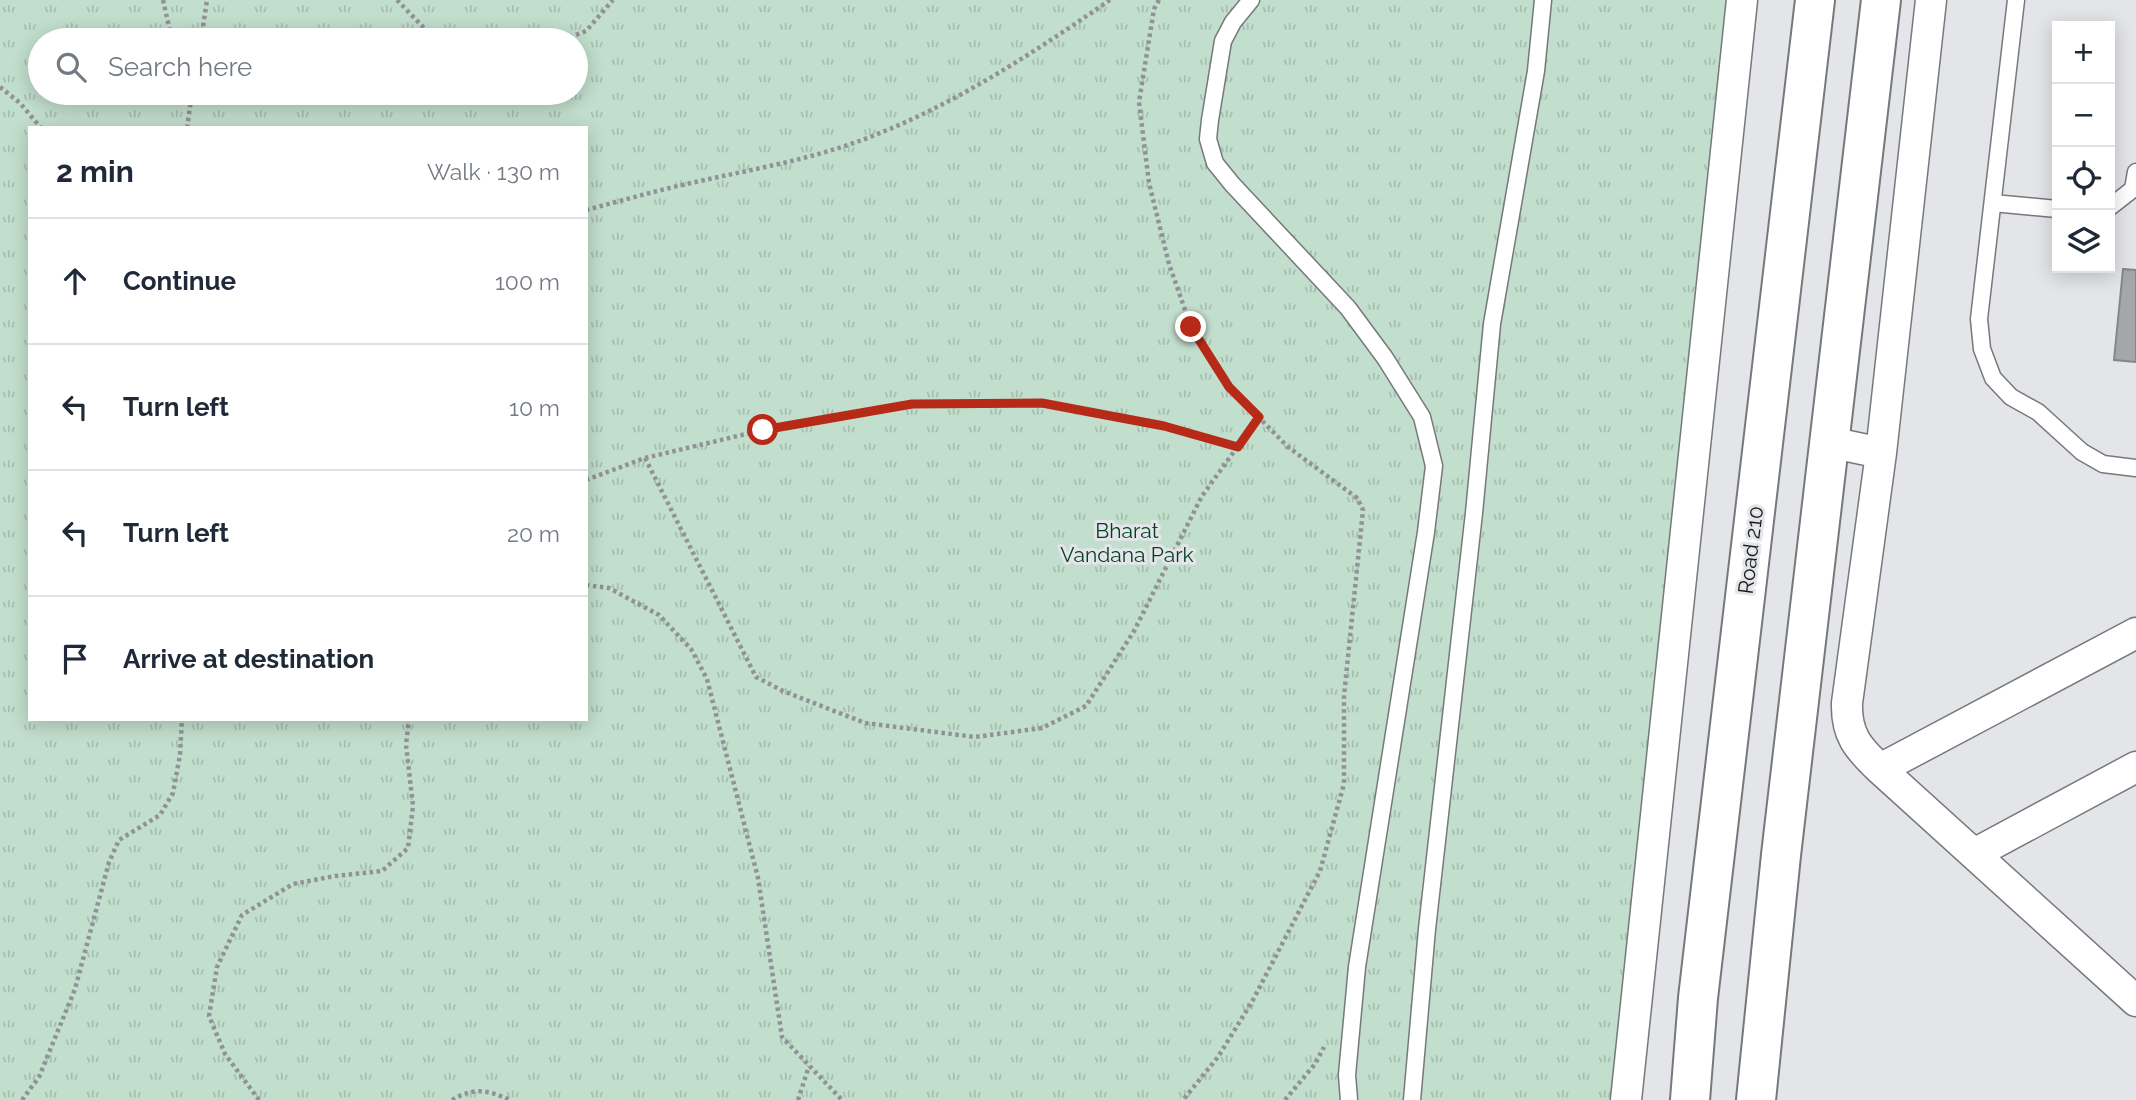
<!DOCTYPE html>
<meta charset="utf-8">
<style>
:root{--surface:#fff;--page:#f6f6f7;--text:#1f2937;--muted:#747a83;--line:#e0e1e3}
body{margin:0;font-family:Raleway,sans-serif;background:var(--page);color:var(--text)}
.controls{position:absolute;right:21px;top:21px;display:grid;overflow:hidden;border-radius:0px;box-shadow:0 4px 18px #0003}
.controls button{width:63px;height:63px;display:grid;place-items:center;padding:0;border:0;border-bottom:2px solid var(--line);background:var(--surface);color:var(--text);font:35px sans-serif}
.stop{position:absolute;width:21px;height:21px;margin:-16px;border:5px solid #b72a17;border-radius:50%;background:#fff}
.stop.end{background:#b72a17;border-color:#fff;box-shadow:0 2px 7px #0008}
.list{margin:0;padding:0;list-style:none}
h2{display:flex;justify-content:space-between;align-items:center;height:91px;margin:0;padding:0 28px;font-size:30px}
h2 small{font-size:23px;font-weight:400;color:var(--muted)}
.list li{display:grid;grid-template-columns:46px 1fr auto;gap:21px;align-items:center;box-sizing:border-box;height:126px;padding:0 28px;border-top:2px solid var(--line)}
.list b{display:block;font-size:26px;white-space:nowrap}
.list em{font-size:23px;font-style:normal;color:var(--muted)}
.icon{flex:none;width:38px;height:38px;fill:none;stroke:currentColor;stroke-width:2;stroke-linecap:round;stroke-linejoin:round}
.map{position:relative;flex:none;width:2136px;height:1100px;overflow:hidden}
.search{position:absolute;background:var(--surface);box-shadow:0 4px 18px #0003;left:28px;top:28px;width:560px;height:77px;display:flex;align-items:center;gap:18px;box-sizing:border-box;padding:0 24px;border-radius:38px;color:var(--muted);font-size:26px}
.panel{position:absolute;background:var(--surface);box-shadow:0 4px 18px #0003;left:28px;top:126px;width:560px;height:595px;border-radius:0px}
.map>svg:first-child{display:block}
.park{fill:url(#park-tufts);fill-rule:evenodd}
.building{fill:#a4a6aa;stroke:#84868a;stroke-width:2}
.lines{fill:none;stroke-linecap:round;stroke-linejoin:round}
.lane-casing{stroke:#76787c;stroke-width:19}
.street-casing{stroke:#76787c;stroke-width:33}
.secondary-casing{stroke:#76787c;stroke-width:42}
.path{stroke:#909295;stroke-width:4.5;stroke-dasharray:3.5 3.5;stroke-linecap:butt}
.lane{stroke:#fff;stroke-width:16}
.street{stroke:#fff;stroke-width:30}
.secondary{stroke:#fff;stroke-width:38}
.route{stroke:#b72a17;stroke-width:9}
.labels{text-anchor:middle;stroke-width:6;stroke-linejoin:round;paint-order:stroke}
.park-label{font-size:21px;fill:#033f25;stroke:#e3e5e9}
.street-label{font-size:21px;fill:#1b1c1e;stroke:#e3e5e9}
</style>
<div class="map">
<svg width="2136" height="1100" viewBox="0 0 2136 1100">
<defs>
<pattern id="park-tufts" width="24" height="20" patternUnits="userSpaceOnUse" patternTransform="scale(1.75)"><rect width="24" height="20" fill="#c2decd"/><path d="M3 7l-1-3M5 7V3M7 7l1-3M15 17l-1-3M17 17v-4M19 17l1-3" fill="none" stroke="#a6beb0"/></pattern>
</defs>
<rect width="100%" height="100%" fill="#e3e5e9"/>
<!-- park -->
<path class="park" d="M0,0H1727L1612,1100H0ZM40,40H576V93H40ZM30,128H586V719H30Z"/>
<!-- building -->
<path class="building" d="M2123,269L2136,270V362L2114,360Z"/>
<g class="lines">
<defs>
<path id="lane" d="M1251,0L1233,22L1223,41L1210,120L1208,139L1215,163L1232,184L1348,308L1385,358L1422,417L1434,466L1426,532L1357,967L1347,1075L1349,1100
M2016,0L1979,319L1982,349L1993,378L2011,397L2038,412L2082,452L2103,464L2136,468
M1993,203L2057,209
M2110,207L2133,189L2136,172
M1412,1100L1427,929L1474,513L1492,324L1536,71L1543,0"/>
<path id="street" d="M1931,0L1881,453L1847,703C1846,735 1858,748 1880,769L2136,1001
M1829,442L1881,453
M1880,769L2136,633
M1974,854L2136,767
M1626,1100L1742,0"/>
<path id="secondary" d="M1690,1100L1698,998L1815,0
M1756,1100L1781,855L1881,0"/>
</defs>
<!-- lane casing -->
<use href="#lane" class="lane-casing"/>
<!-- street casing -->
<use href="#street" class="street-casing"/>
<!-- secondary casing -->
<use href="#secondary" class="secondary-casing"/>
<!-- path -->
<path class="path" d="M163,0L172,40
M397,0L425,29L447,40
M1159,0L1154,9L1139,102L1149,183L1169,264L1191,327L1229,387L1288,447L1357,498L1363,510L1344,696V784L1320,871L1253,1000L1218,1057L1183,1100
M201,40L207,0
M563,40L586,31L613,0
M0,87L20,103L41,128
M185,93L188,106
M187,128L192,93
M586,210C624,200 662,189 700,181C759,168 818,158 875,135C959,102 1036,51 1110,0
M645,458L756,677L783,691L865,723L975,737L1042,728L1086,706L1134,631L1202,496L1259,417
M586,480L645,458L763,430L912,404L1042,403L1165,426L1238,447
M586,585L609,588L659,615L691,649L707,679L758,878L782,1037L842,1100
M22,1100L39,1077L75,989L109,862L119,840L160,815L173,793L180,755L182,719
M259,1100L225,1054L209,1016L217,967L242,915L293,884L335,876L382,871L408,848L413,806L406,745L409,719
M452,1100C474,1087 488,1090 510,1100
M798,1100L809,1066
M1285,1100L1315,1064L1324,1047"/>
<!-- lane -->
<use href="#lane" class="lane"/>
<!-- street -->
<use href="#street" class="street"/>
<!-- secondary -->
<use href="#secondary" class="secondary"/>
</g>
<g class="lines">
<!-- route -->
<path class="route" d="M763,430L912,404L1042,403L1164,426L1238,447L1259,417L1229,387L1191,327"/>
</g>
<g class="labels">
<!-- park labels -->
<g class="park-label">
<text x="1127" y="538">Bharat<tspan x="1127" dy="24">Vandana Park</tspan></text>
</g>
<!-- street labels -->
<g class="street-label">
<text transform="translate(1751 550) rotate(-83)" y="7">Road 210</text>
</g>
</g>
</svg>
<div class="controls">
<button>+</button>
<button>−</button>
<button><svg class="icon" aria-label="locate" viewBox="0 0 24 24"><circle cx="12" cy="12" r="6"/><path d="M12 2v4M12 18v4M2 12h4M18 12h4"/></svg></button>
<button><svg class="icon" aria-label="layers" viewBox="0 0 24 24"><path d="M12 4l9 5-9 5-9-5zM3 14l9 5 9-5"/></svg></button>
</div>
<div class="stop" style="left:763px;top:430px"></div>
<div class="stop end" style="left:1191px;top:327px"></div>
<div class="search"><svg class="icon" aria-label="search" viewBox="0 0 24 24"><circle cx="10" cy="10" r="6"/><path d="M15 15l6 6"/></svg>Search here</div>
<section class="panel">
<h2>2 min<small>Walk · 130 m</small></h2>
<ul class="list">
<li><svg class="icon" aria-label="ahead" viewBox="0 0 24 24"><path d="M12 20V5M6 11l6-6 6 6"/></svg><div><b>Continue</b></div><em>100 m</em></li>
<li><svg class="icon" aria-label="left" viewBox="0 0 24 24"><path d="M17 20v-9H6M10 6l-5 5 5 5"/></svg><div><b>Turn left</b></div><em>10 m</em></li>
<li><svg class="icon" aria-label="left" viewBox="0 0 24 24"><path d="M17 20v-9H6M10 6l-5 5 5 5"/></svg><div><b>Turn left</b></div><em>20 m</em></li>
<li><svg class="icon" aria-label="arrive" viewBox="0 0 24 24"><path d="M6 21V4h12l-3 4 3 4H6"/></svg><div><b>Arrive at destination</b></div></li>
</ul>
</section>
</div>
